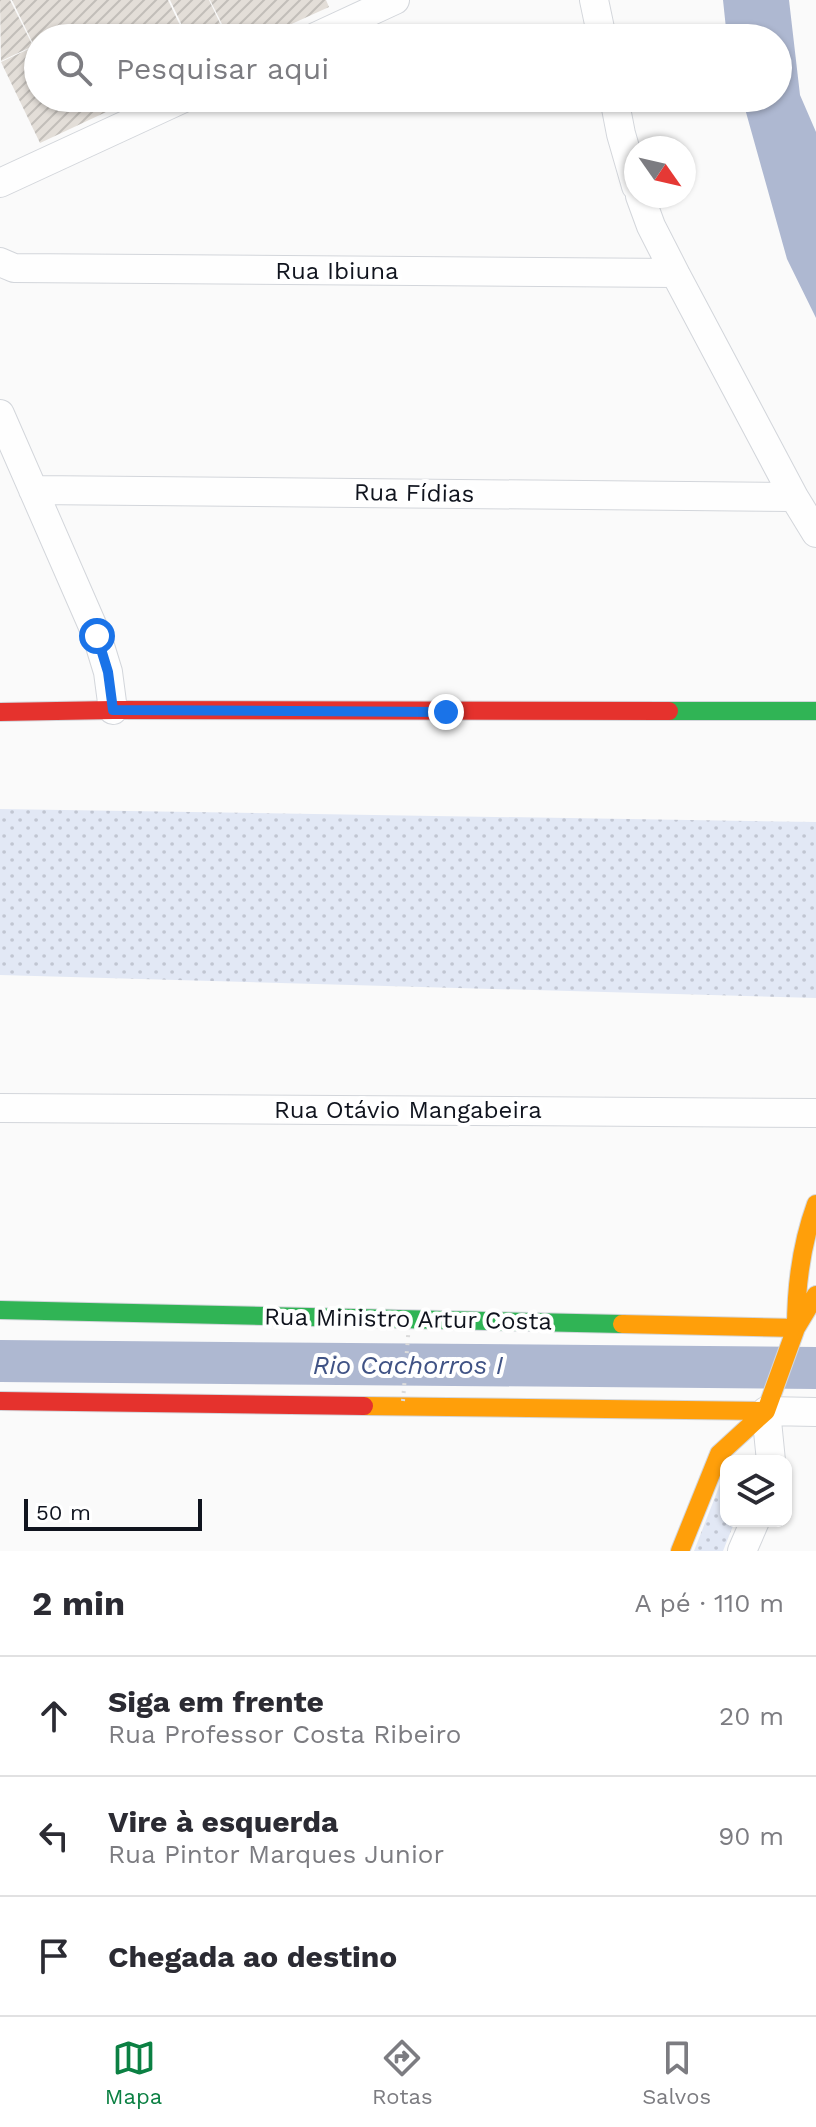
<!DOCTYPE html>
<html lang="pt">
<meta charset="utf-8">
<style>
:root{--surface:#fff;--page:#f2f2f3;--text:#2b2b33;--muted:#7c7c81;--line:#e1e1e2;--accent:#0b8043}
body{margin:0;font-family:"Work Sans",sans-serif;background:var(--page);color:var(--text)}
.controls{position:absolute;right:24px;bottom:24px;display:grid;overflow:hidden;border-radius:16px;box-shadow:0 2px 6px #0004}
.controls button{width:72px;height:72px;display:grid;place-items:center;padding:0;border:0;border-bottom:2px solid var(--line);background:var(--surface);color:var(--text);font:40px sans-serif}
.compass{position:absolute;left:624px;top:136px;width:72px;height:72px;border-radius:50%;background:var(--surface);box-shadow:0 2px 6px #0004;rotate:124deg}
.scale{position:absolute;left:24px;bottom:20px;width:178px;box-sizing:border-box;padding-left:8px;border:4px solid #10141e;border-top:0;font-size:22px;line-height:28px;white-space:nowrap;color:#10141e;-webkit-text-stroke:6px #fff;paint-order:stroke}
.stop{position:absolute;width:24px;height:24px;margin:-18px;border:6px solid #1a73e8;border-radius:50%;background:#fff}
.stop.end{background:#1a73e8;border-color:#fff;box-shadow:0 2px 8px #0008}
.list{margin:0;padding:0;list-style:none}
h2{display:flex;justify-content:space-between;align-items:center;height:104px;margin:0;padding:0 32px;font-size:34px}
h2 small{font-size:26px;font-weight:400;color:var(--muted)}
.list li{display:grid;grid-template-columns:52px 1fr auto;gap:24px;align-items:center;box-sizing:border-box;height:120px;padding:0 32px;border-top:2px solid var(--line)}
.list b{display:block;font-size:30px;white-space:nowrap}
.list p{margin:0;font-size:26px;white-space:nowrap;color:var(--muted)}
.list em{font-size:26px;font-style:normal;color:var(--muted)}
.icon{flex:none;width:44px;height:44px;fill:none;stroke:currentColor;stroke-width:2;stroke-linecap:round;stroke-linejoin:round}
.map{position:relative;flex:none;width:816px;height:1551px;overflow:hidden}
.search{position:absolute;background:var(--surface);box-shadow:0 2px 6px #0004;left:24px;right:24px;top:24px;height:88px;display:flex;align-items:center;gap:20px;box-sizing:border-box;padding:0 28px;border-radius:44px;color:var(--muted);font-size:30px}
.sheet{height:464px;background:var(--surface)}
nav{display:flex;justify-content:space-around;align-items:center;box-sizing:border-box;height:112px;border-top:2px solid var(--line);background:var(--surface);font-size:22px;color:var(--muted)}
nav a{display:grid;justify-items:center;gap:4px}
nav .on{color:var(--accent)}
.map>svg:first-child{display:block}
.grass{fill:url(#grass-dots)}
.water{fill:#aeb8d1}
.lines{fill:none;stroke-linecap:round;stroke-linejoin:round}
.river{stroke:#aeb8d1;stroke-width:42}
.building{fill:url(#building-hatch)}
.street-casing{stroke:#d3d6db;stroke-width:30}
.fast-casing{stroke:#d3d6db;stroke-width:20}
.slow-casing{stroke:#d3d6db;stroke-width:20}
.jam-casing{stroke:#d3d6db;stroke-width:20}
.street{stroke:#fefefe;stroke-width:28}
.fast{stroke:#30b455;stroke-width:18}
.slow{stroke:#ff9f0a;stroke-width:18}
.jam{stroke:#e5322d;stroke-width:18}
.path-bridge{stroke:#dbdbdb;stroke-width:4;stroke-dasharray:2 6;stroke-linecap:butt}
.route{stroke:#1a73e8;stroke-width:10}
.labels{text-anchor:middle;stroke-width:8;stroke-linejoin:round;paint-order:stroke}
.street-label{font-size:24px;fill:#10141e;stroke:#fff}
.water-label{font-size:26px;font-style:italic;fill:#405385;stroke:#fff}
</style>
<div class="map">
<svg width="816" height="1551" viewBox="0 0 816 1551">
<defs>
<pattern id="grass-dots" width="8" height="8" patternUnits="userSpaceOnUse" patternTransform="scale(2)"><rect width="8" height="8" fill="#e2e8f5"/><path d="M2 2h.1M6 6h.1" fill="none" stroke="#c1c6d2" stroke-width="1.8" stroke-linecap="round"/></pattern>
<pattern id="building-hatch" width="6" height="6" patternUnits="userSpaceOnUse" patternTransform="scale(2)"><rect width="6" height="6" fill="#e3ded8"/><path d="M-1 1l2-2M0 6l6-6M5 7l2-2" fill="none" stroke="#c2beb9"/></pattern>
</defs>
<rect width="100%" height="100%" fill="#fafafa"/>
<!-- grass -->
<path class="grass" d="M0,809L816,822V998L0,975Z
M726,1469V1521H735L723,1551H694Z"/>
<!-- water -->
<path class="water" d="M723,0H789L800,95L816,132V318L787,259L742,98H778V38H727Z"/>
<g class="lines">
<!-- river -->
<path class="river" d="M0,1361L816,1368"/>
</g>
<!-- building -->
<path class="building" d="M0,0H10L33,46L1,61Z
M12,0H168L186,38H38V54Z
M170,0H209L227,38H188Z
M210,0H326L329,7L265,36L229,38Z
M33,47L38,57V98H136L40,143L1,62Z"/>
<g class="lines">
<defs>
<path id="street" d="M594,0L602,38
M313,38L395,0
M614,98L621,134L636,186
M0,183L184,98
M640,196L651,226L675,273L794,497L816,533
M0,262L14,268L675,273
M0,414L97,636L108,672L113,710
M33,490L794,497
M0,1108L816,1113
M771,1461L766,1411L816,1412
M742,1551L755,1521"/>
<path id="fast" d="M669,711H816
M0,1310L622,1324"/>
<path id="slow" d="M622,1324L796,1328
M796,1328C796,1284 801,1245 816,1204
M364,1406L766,1411
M680,1551L719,1454L766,1411L796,1328L816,1295"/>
<path id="jam" d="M0,712L113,710L669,711
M0,1401L364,1406"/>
</defs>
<!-- street casing -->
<use href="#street" class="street-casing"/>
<!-- fast casing -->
<use href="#fast" class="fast-casing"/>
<!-- slow casing -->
<use href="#slow" class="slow-casing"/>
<!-- jam casing -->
<use href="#jam" class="jam-casing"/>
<!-- street -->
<use href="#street" class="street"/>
<!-- fast -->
<use href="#fast" class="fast"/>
<!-- slow -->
<use href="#slow" class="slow"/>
<!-- jam -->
<use href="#jam" class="jam"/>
<!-- path-bridge -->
<path class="path-bridge" d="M403,1401L409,1324"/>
</g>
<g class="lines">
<!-- route -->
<path class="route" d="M97,636L108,672L113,710L446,712"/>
</g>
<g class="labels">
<!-- street labels -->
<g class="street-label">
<text x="337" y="279">Rua Ibiuna</text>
<text transform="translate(414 493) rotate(1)" y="8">Rua Fídias</text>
<text x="408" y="1118">Rua Otávio Mangabeira</text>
<text transform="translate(408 1319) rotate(1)" y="8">Rua Ministro Artur Costa</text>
</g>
<!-- water labels -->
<g class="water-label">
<text x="408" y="1374">Rio Cachorros I</text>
</g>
</g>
</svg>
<div class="controls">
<button><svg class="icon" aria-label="layers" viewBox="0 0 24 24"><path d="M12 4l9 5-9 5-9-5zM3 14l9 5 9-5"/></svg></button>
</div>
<svg class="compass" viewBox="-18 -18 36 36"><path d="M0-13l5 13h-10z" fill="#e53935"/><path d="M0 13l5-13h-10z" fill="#7c7c81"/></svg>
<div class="scale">50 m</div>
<div class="stop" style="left:97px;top:636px"></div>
<div class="stop end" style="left:446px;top:712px"></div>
<div class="search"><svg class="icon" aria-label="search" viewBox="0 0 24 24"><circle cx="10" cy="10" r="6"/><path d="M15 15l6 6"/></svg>Pesquisar aqui</div>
</div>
<section class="sheet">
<h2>2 min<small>A pé · 110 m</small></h2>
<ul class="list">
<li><svg class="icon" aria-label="ahead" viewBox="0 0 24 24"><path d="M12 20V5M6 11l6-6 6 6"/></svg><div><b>Siga em frente</b><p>Rua Professor Costa Ribeiro</p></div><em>20 m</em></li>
<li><svg class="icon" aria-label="left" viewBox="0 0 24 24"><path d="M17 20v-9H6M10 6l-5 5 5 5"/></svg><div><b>Vire à esquerda</b><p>Rua Pintor Marques Junior</p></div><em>90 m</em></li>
<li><svg class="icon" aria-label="arrive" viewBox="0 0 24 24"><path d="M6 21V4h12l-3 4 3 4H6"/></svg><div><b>Chegada ao destino</b></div></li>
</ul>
</section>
<nav>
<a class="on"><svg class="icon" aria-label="map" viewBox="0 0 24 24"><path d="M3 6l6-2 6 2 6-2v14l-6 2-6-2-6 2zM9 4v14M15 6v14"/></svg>Mapa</a>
<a><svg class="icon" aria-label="directions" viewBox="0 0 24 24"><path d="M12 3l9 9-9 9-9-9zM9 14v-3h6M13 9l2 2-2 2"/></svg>Rotas</a>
<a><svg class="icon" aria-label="saved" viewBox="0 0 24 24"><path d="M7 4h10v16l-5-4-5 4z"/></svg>Salvos</a>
</nav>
